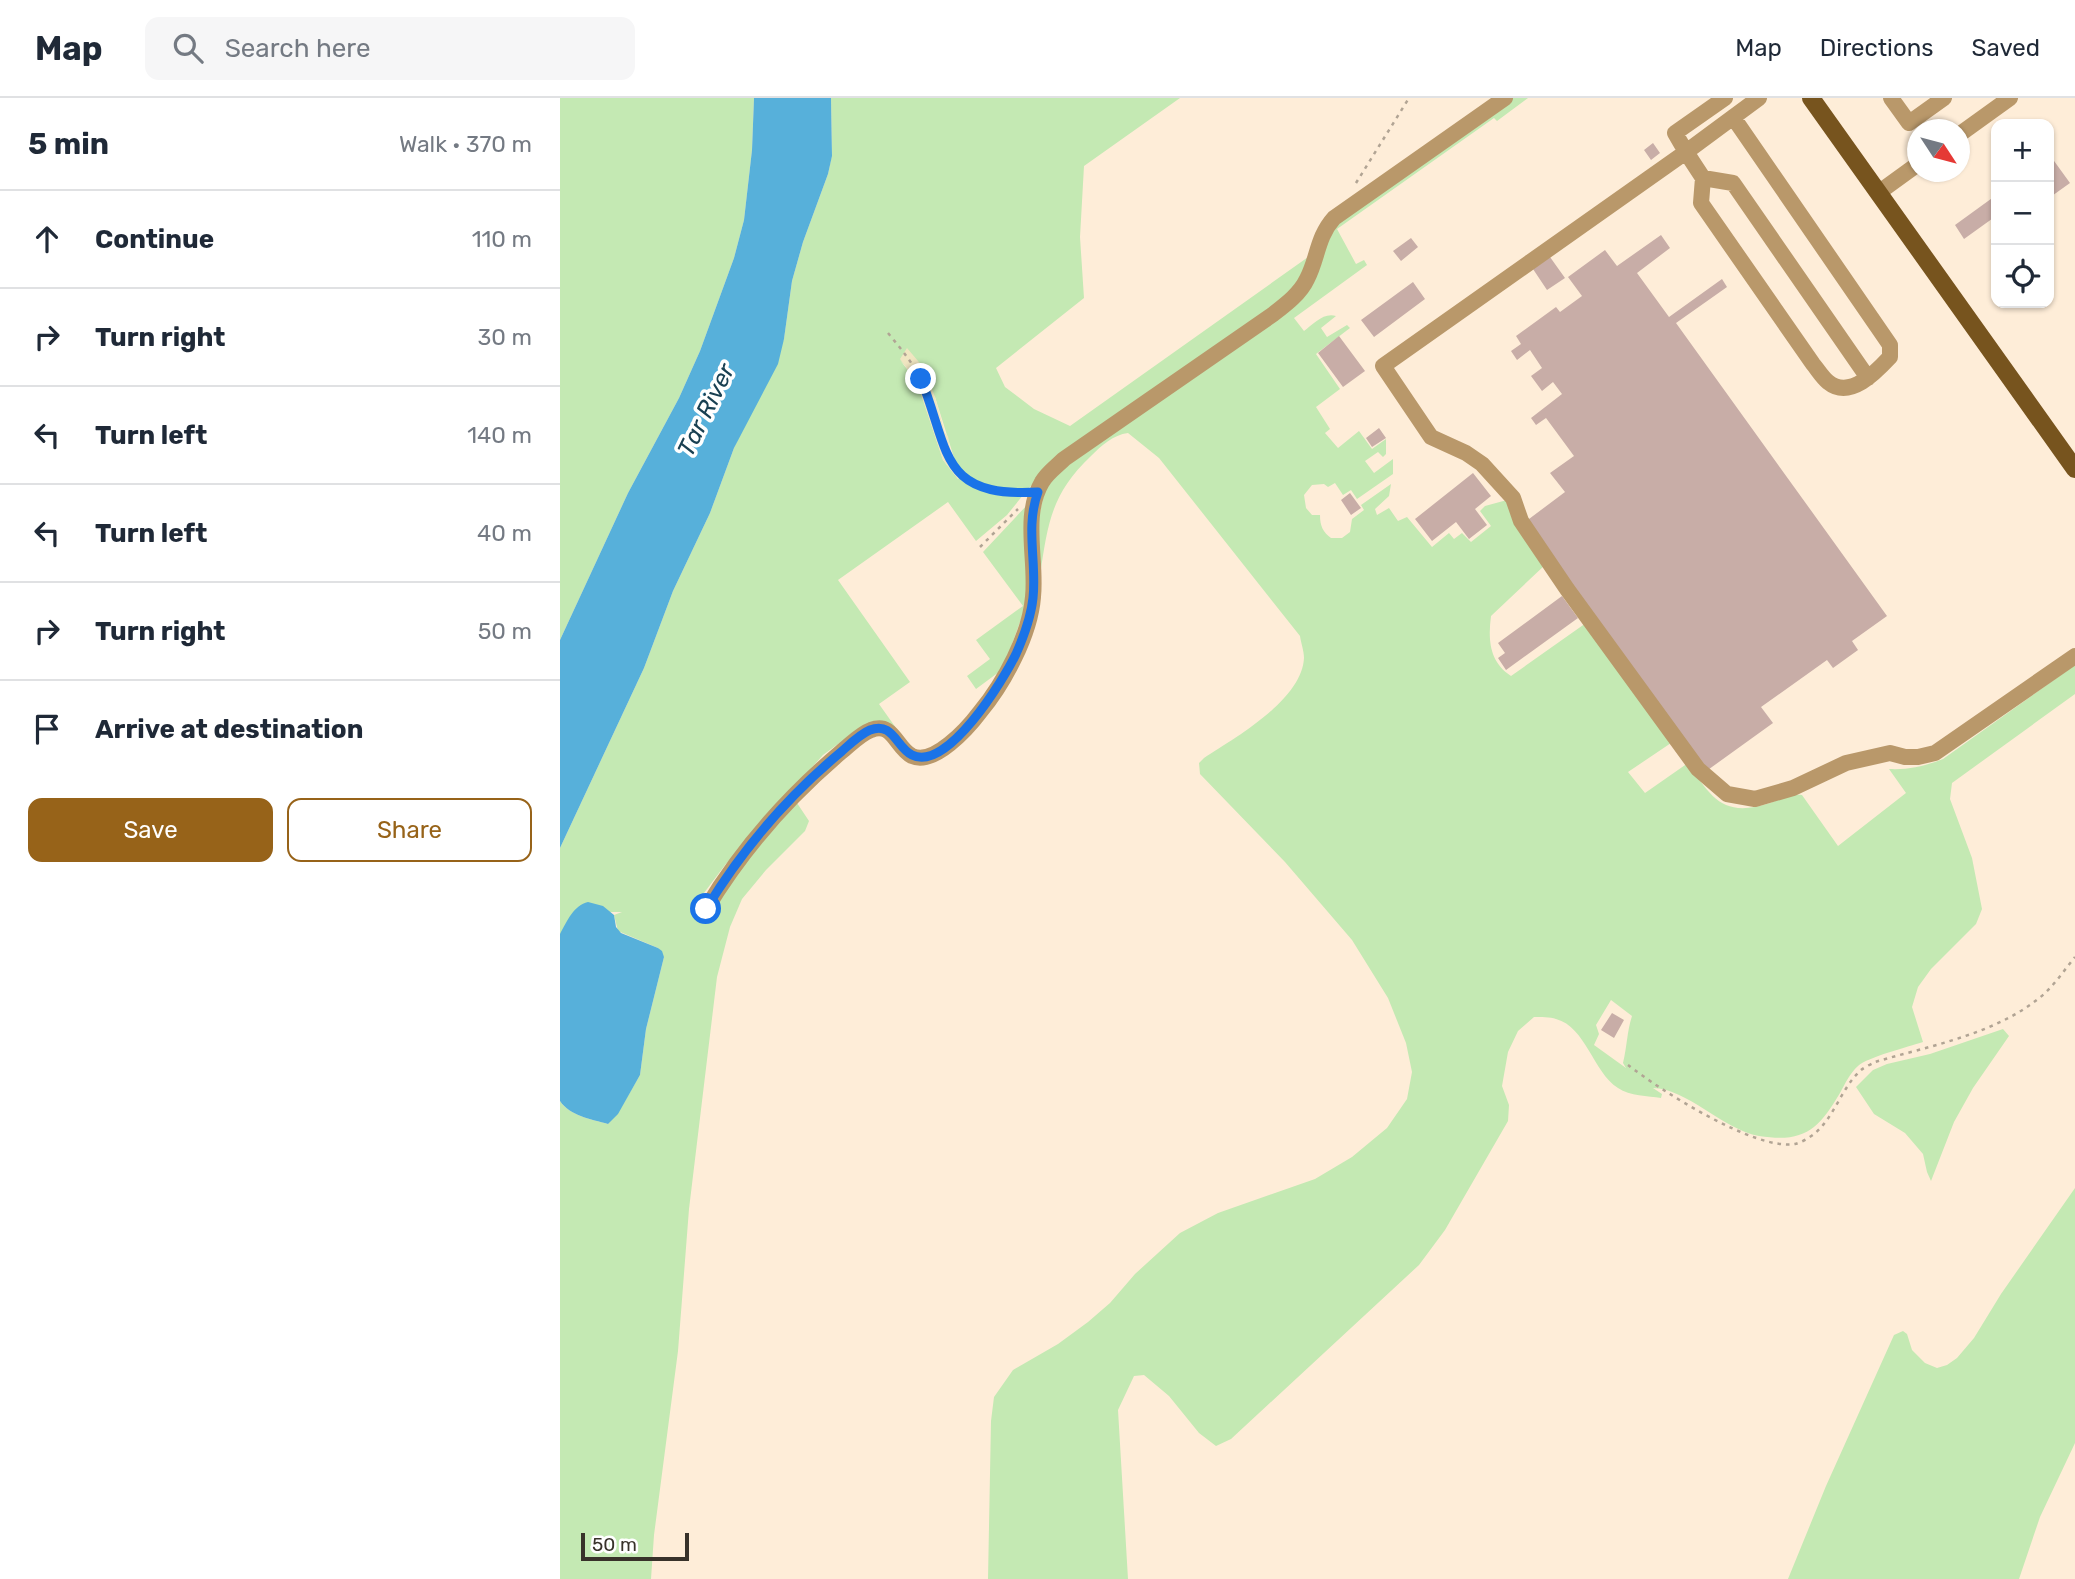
<!DOCTYPE html>
<meta charset="utf-8">
<style>
:root{--surface:#fff;--page:#f6f6f7;--text:#1f2937;--muted:#747a83;--line:#e0e1e3;--accent:#976319}
body{margin:0;font-family:Rubik,sans-serif;background:var(--page);color:var(--text)}
.controls{position:absolute;right:21px;top:21px;display:grid;overflow:hidden;border-radius:14px;box-shadow:0 2px 5px #0004}
.controls button{width:63px;height:63px;display:grid;place-items:center;padding:0;border:0;border-bottom:2px solid var(--line);background:var(--surface);color:var(--text);font:35px sans-serif}
.compass{position:absolute;left:1347px;top:21px;width:63px;height:63px;border-radius:50%;background:var(--surface);box-shadow:0 2px 5px #0004;rotate:126deg}
.scale{position:absolute;left:21px;bottom:18px;width:108px;box-sizing:border-box;padding-left:7px;border:4px solid #38322a;border-top:0;font-size:19px;line-height:24px;white-space:nowrap;color:#38322a;-webkit-text-stroke:5px #fff;paint-order:stroke}
.stop{position:absolute;width:21px;height:21px;margin:-16px;border:5px solid #1a73e8;border-radius:50%;background:#fff}
.stop.end{background:#1a73e8;border-color:#fff;box-shadow:0 2px 7px #0008}
.list{margin:0;padding:0;list-style:none}
h2{display:flex;justify-content:space-between;align-items:center;height:91px;margin:0;padding:0 28px;font-size:30px}
h2 small{font-size:23px;font-weight:400;color:var(--muted)}
.list li{display:grid;grid-template-columns:46px 1fr auto;gap:21px;align-items:center;box-sizing:border-box;height:98px;padding:0 28px;border-top:2px solid var(--line)}
.list b{display:block;font-size:26px;white-space:nowrap}
.list em{font-size:23px;font-style:normal;color:var(--muted)}
.actions{display:flex;gap:14px;padding:21px 28px}
.actions a{flex:1;padding:16px 0;border:2px solid var(--accent);border-radius:14px;text-align:center;font-size:24px;color:var(--accent)}
.actions .main{background:var(--accent);color:#fff}
.icon{flex:none;width:38px;height:38px;fill:none;stroke:currentColor;stroke-width:2;stroke-linecap:round;stroke-linejoin:round}
.map{position:relative;flex:none;width:1515px;height:1481px;overflow:hidden}
header{display:flex;align-items:center;gap:42px;box-sizing:border-box;height:98px;padding:0 35px;background:var(--surface);border-bottom:2px solid var(--line)}
header strong{font-size:33px}
nav{display:flex;gap:38px;margin-inline-start:auto;font-size:24px}
.search{width:490px;height:63px;background:var(--page);display:flex;align-items:center;gap:18px;box-sizing:border-box;padding:0 24px;border-radius:14px;color:var(--muted);font-size:26px}
main{display:flex}
aside{flex:1;background:var(--surface)}
.map>svg:first-child{display:block}
.green{fill:#c4e9b3;fill-rule:evenodd}
.sand{fill:#f0e6c1}
.water{fill:#57b0da}
.building{fill:#c8ada7}
.lines{fill:none;stroke-linecap:round;stroke-linejoin:round}
.path{stroke:#b1a494;stroke-width:2.5;stroke-dasharray:3.5 5;stroke-linecap:butt}
.minor{stroke:#b9986a;stroke-width:16}
.major{stroke:#77541e;stroke-width:18}
.route{stroke:#1a73e8;stroke-width:9}
.labels{text-anchor:middle;stroke-width:7;stroke-linejoin:round;paint-order:stroke}
.water-label{font-size:24px;font-style:italic;fill:#194052;stroke:#fff}
</style>
<header>
<strong>Map</strong>
<div class="search"><svg class="icon" aria-label="search" viewBox="0 0 24 24"><circle cx="10" cy="10" r="6"/><path d="M15 15l6 6"/></svg>Search here</div>
<nav><a>Map</a><a>Directions</a><a>Saved</a></nav>
</header>
<main>
<aside>
<h2>5 min<small>Walk · 370 m</small></h2>
<ul class="list">
<li><svg class="icon" aria-label="ahead" viewBox="0 0 24 24"><path d="M12 20V5M6 11l6-6 6 6"/></svg><div><b>Continue</b></div><em>110 m</em></li>
<li><svg class="icon" aria-label="right" viewBox="0 0 24 24"><path d="M7 20v-9h11M14 6l5 5-5 5"/></svg><div><b>Turn right</b></div><em>30 m</em></li>
<li><svg class="icon" aria-label="left" viewBox="0 0 24 24"><path d="M17 20v-9H6M10 6l-5 5 5 5"/></svg><div><b>Turn left</b></div><em>140 m</em></li>
<li><svg class="icon" aria-label="left" viewBox="0 0 24 24"><path d="M17 20v-9H6M10 6l-5 5 5 5"/></svg><div><b>Turn left</b></div><em>40 m</em></li>
<li><svg class="icon" aria-label="right" viewBox="0 0 24 24"><path d="M7 20v-9h11M14 6l5 5-5 5"/></svg><div><b>Turn right</b></div><em>50 m</em></li>
<li><svg class="icon" aria-label="arrive" viewBox="0 0 24 24"><path d="M6 21V4h12l-3 4 3 4H6"/></svg><div><b>Arrive at destination</b></div></li>
</ul>
<div class="actions"><a class="main">Save</a><a>Share</a></div>
</aside>
<div class="map">
<svg width="1515" height="1481" viewBox="0 0 1515 1481">
<rect width="100%" height="100%" fill="#feedd8"/>
<!-- green -->
<path class="green" d="M0,0H194L192,52L184,122L174,160L140,253L119,300L68,395L0,542Z
M271,0H620L524,68L520,139L524,200L436,270L445,289L474,311L510,328L751,157L745,174L730,195L491,368L468,391L447,417L416,443L388,404L278,482L350,584L319,606L336,630L297,632L263,657L165,767L141,799L138,821L149,815L180,766L237,705L249,723L245,733L206,772L182,801L170,829L157,879L129,1111L118,1253L94,1437L91,1481H0V1003C10,1018 31,1021 48,1026L62,1008L80,977L86,931L104,859L98,850L58,833L54,817L62,814H44L0,919V750L84,570L113,493L150,415L174,350L224,241L232,183L243,144L268,76L272,57ZM340,262L375,299L396,366L403,375L398,381L383,362L357,284Z
M950,0H968L937,23L934,20L777,131L796,166L804,162L807,167L734,220L744,233C753,226 764,214 776,218L761,230L767,239L787,227L790,230L756,256L780,291L756,309L770,331L765,335L778,350L799,333L812,351L826,341V356L823,359L818,354L805,363L814,375L833,361V376L797,401L791,392L783,397L775,385L768,389L764,386L752,387L744,397L746,410L752,417H760C760,428 763,434 771,440H782L790,434L792,421L804,412L801,407L831,386L829,398L815,411L817,417L829,410L838,423L847,419L872,449L889,435L894,441L902,435L911,444L931,428L920,413L925,408L947,402L985,467L931,518C928,541 929,564 951,578L1026,525L1111,645L1068,674L1085,695L1128,665C1152,701 1164,720 1210,705C1221,701 1229,696 1242,697L1278,748L1346,695L1329,671C1349,672 1365,668 1383,661L1515,567V596L1392,685L1390,701L1412,760L1422,811L1416,826L1371,871L1358,889L1352,909L1363,944C1348,949 1308,959 1298,968C1290,975 1285,986 1280,995C1258,1032 1244,1045 1199,1038C1164,1032 1126,990 1093,990L1102,996L1101,1000C1088,998 1070,998 1058,990C1033,974 1026,929 996,921C990,919 981,919 974,919L958,933L948,954L942,988L949,1007L948,1023L885,1132L859,1167L671,1341L656,1348L639,1335L609,1298L584,1277L574,1278L558,1312L568,1481H428L431,1323L434,1299L453,1272L498,1246L528,1224L550,1205L575,1176L620,1135L658,1115L755,1081L792,1059L827,1030L847,1001L852,974L846,945L828,900L792,842L725,764L640,676L639,665L644,660C675,640 742,602 744,560C744,553 741,545 740,538L599,360L568,335C553,337 542,347 531,358C491,396 488,425 480,477L475,437L486,387L498,373L730,208L776,125ZM1051,902L1072,918C1067,933 1067,949 1063,965L1066,970L1034,947L1039,936L1036,927Z
M468,406L469,499L443,571L416,591L407,578L430,561L416,542L463,508L423,454Z
M1443,931L1449,938L1413,990L1394,1024L1371,1083L1367,1074L1363,1056L1345,1035L1314,1016L1296,989L1313,972L1327,966L1370,956Z
M1515,1090V1345L1480,1419L1459,1481H1228L1266,1388L1334,1237L1343,1233L1347,1236L1352,1252L1365,1265L1377,1270L1387,1267L1397,1260L1414,1240L1441,1196Z"/>
<!-- sand -->
<path class="sand" d="M347,250L364,270L375,299L385,335L388,338L390,350L395,366L404,375L398,381L383,362L357,284L340,261Z"/>
<!-- water -->
<path class="water" d="M194,0H271L272,58L268,76L243,144L232,183L224,241L218,266L174,350L150,415L113,493L84,570L0,750V542L68,395L119,300L140,253L174,160L184,122L192,52Z
M28,804L43,808L54,817L56,829L61,835L98,850L102,853L104,859L86,931L80,977L58,1016L48,1026C31,1021 10,1018 0,1003V836C7,823 14,807 28,804Z"/>
<!-- building -->
<path class="building" d="M1093,45L1100,55L1091,62L1084,52Z
M1489,56L1510,85L1489,100Z
M1435,98L1436,118L1404,141L1395,127Z
M1101,137L1110,150L1077,175L1109,219L1162,181L1167,189L1116,225L1327,518L1292,543L1298,552L1273,570L1267,562L1201,609L1213,625L1145,674L965,424L1005,394L990,375L1014,358L986,320L976,327L971,320L1002,296L993,284L982,293L971,278L982,270L970,252L957,262L951,253L961,246L956,238L996,209L1000,214L1022,198L1008,179L1045,152L1057,168Z
M851,140L858,149L841,163L833,153Z
M990,159L1005,180L987,192L973,171Z
M853,184L865,201L814,239L801,222Z
M779,238L805,273L783,289L758,255Z
M819,330L826,340L812,349L806,340Z
M913,375L931,398L915,411L927,427L909,441L896,424L872,443L855,421Z
M790,395L801,410L791,417L781,402Z
M1002,498L1018,520L946,572L938,560L945,555L938,545Z
M1052,915L1064,922L1054,940L1041,932Z"/>
<g class="lines">
<!-- path -->
<path class="path" d="M796,85L849,0
M328,235C341,251 354,266 362,284C390,348 374,391 463,395
M420,449L458,411
M1068,967C1100,992 1195,1053 1235,1046C1240,1045 1249,1040 1254,1036C1275,1019 1281,990 1301,972C1305,969 1311,966 1315,964C1372,947 1438,936 1484,896C1496,885 1505,871 1515,859"/>
<!-- minor -->
<path class="minor" d="M1165,0L1115,35L1126,54L1199,0
M1331,0L1349,25L1384,0
M1173,19L1330,247V259C1316,274 1290,302 1268,284C1262,279 1258,272 1253,266L1141,105L1143,80L1126,54L823,268L871,339L906,355L922,366L953,400L961,423L1007,491L1138,671L1167,696L1195,701L1233,690L1286,665L1330,655L1345,659H1358L1375,655L1515,558
M1400,36L1450,0
M1143,80L1173,85L1308,280
M1318,95L1358,66
M146,811C182,751 228,699 281,654C290,647 300,636 311,632C333,623 336,650 352,658C374,668 408,630 420,614C444,585 470,537 473,499C477,462 462,418 482,384C487,375 497,368 504,361L712,217C725,207 740,196 747,181C758,160 757,139 774,120L945,0"/>
<!-- major -->
<path class="major" d="M1251,0L1515,371"/>
</g>
<g class="lines">
<!-- route -->
<path class="route" d="M146,811C182,752 227,699 281,654C289,647 300,636 310,632C333,623 336,649 352,657C387,675 444,581 456,556C464,538 471,519 473,500C477,465 465,429 478,394C379,400 390,353 361,281"/>
</g>
<g class="labels">
<!-- water labels -->
<g class="water-label">
<text transform="translate(146 312) rotate(-64)" y="8">Tar River</text>
</g>
</g>
</svg>
<div class="controls">
<button>+</button>
<button>−</button>
<button><svg class="icon" aria-label="locate" viewBox="0 0 24 24"><circle cx="12" cy="12" r="6"/><path d="M12 2v4M12 18v4M2 12h4M18 12h4"/></svg></button>
</div>
<svg class="compass" viewBox="-18 -18 36 36"><path d="M0-13l5 13h-10z" fill="#e53935"/><path d="M0 13l5-13h-10z" fill="#747a83"/></svg>
<div class="scale">50 m</div>
<div class="stop" style="left:146px;top:811px"></div>
<div class="stop end" style="left:361px;top:281px"></div>
</div>
</main>
